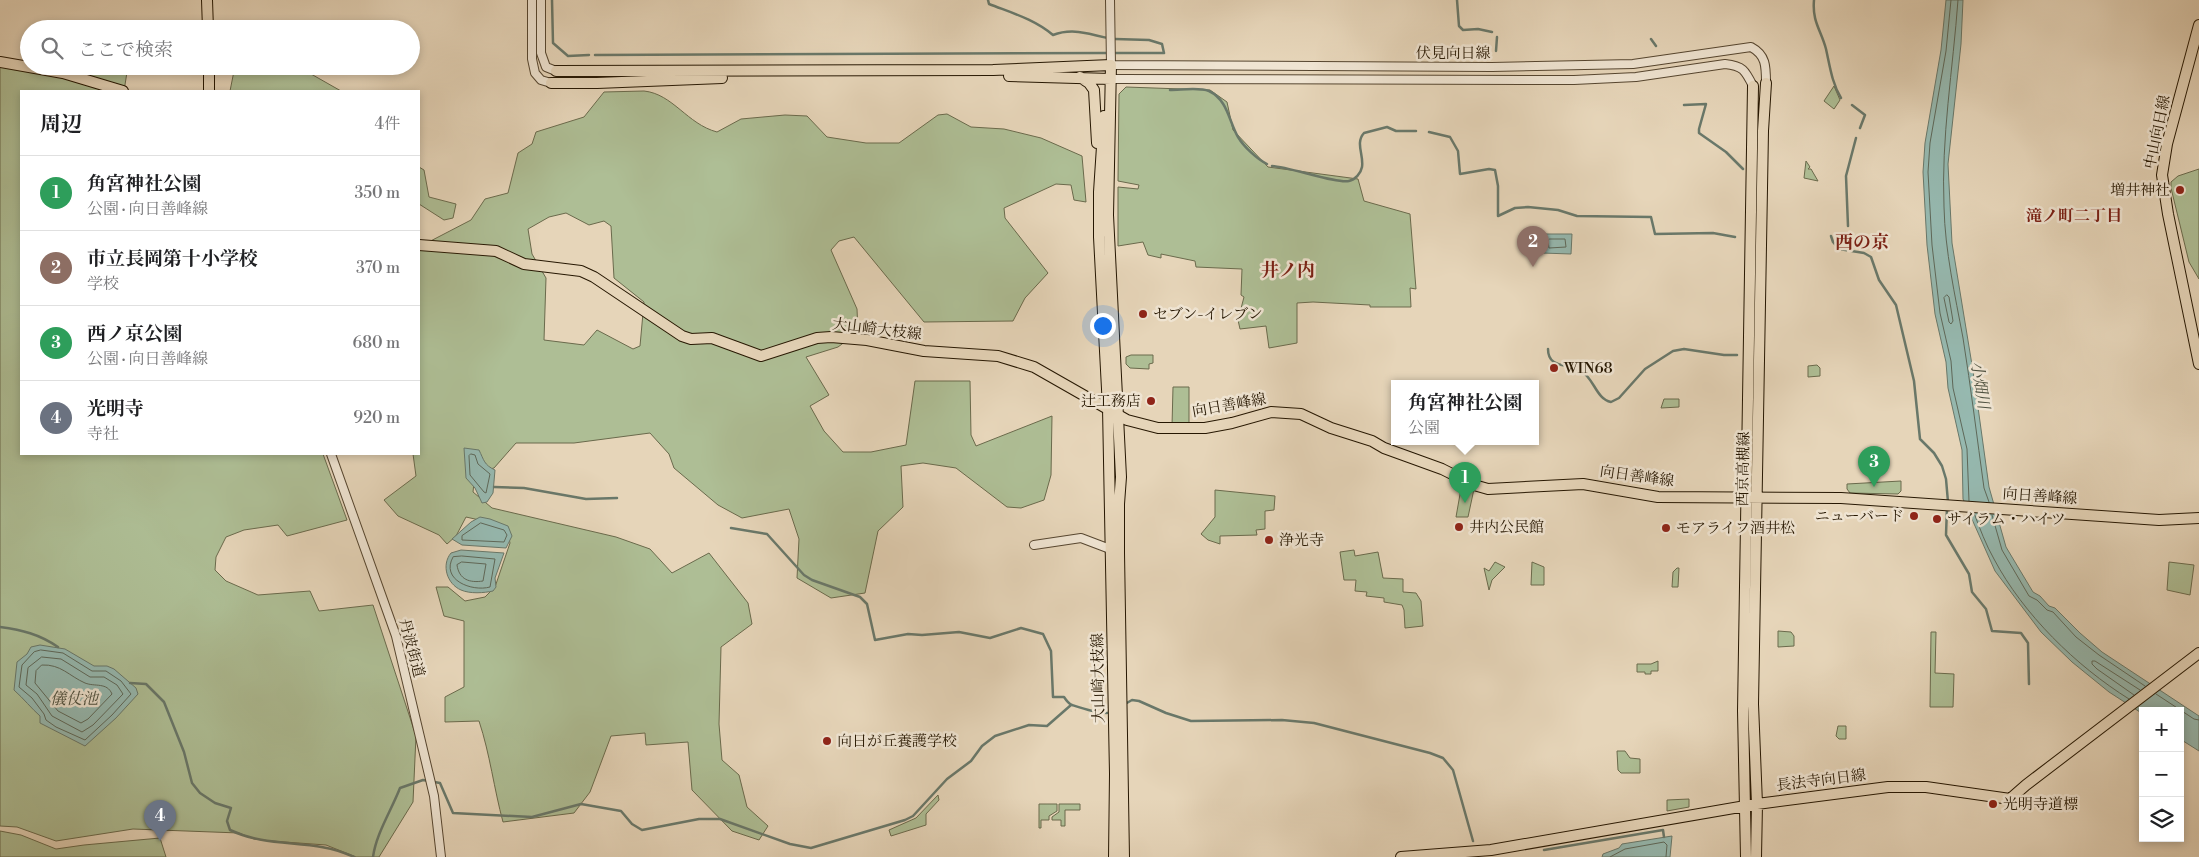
<!DOCTYPE html>
<html lang="ja">
<meta charset="utf-8">
<style>
:root{--surface:#fff;--page:#f6f6f6;--text:#202124;--muted:#757577;--line:#e0e0e0;--accent:#ea580c}
body{margin:0;font-family:"Libre Bodoni","Noto Serif JP",serif;background:var(--page);color:var(--text)}
.controls{position:absolute;right:15px;bottom:15px;display:grid;overflow:hidden;border-radius:0px;box-shadow:0 2px 8px #0003}
.controls button{width:45px;height:45px;display:grid;place-items:center;padding:0;border:0;border-bottom:1px solid var(--line);background:var(--surface);color:var(--text);font:25px sans-serif}
.you{position:absolute;left:1102px;top:325px;width:18px;height:18px;margin:-12px;border:4px solid #fff;border-radius:50%;background:#1a73e8;box-shadow:0 0 0 8px #1a73e833}
.badge{display:grid;place-items:center;width:32px;height:32px;border-radius:50%;background:var(--accent);color:#fff;font-size:16px;font-weight:700}
.pin{position:absolute;translate:-50% -41px;filter:drop-shadow(0 1px 2px #0008)}
.pin::after{content:'';position:absolute;top:26px;width:18px;height:15px;background:inherit;clip-path:polygon(0 0,100% 0,50% 100%)}
.popup{position:absolute;left:1391px;top:380px;width:148px;height:65px;box-sizing:border-box;display:grid;place-content:center;border-radius:0px;background:var(--surface);filter:drop-shadow(0 1px 4px #0005);font-size:16px;white-space:nowrap;color:var(--muted)}
.popup b{font-size:19px;color:var(--text)}
.popup::after{content:'';position:absolute;left:50%;top:100%;margin-left:-10px;border:10px solid transparent;border-top-color:var(--surface)}
.list{margin:0;padding:0;list-style:none}
h2{display:flex;justify-content:space-between;align-items:center;height:65px;margin:0;padding:0 20px;font-size:21px}
h2 small{font-size:16px;font-weight:400;color:var(--muted)}
.list li{display:grid;grid-template-columns:32px 1fr auto;gap:15px;align-items:center;box-sizing:border-box;height:75px;padding:0 20px;border-top:1px solid var(--line)}
.list b{display:block;font-size:19px;white-space:nowrap}
.list p{margin:0;font-size:16px;white-space:nowrap;color:var(--muted)}
.list em{font-size:16px;font-style:normal;color:var(--muted)}
.icon{flex:none;width:28px;height:28px;fill:none;stroke:currentColor;stroke-width:2;stroke-linecap:round;stroke-linejoin:round}
.map{position:relative;flex:none;width:2199px;height:857px;overflow:hidden}
.search{position:absolute;background:var(--surface);box-shadow:0 2px 8px #0003;left:20px;top:20px;width:400px;height:55px;display:flex;align-items:center;gap:12px;box-sizing:border-box;padding:0 18px;border-radius:28px;color:var(--muted);font-size:19px}
.panel{position:absolute;background:var(--surface);box-shadow:0 2px 8px #0003;left:20px;top:90px;width:400px;height:365px;border-radius:0px}
.map>svg:first-child{display:block}
.green{fill:#aebe95;stroke:#6a6a4c;fill-rule:evenodd}
.water{fill:#96b9b0;stroke:#69786a}
.lines{fill:none;stroke-linecap:round;stroke-linejoin:round}
.shore{stroke:#5e6859;stroke-width:1}
.stream{stroke:#69786a;stroke-width:2.5}
.minor-casing{stroke:#564630;stroke-width:10}
.major-casing{stroke:#261702;stroke-width:12}
.minor{stroke:#efe4d2;stroke-width:8}
.major{stroke:#e6d5b9;stroke-width:10}
.poi-dot{fill:#8f2418;stroke:#efe4d2;stroke-width:2}
.labels{text-anchor:middle;stroke-width:5;stroke-linejoin:round;paint-order:stroke}
.street-label{font-size:15px;fill:#261702;stroke:#efe4d2}
.poi-label{font-size:15px;fill:#261702;stroke:#efe4d2;text-anchor:start}
.neighbourhood-label{font-size:16px;font-weight:bold;fill:#7a1f14;stroke:#efe4d2}
.water-label{font-size:16px;font-style:italic;fill:#4d503f;stroke:#efe4d2}
.quarter-label{font-size:18px;font-weight:bold;fill:#7a1f14;stroke:#efe4d2}
</style>
<div class="map">
<svg width="2199" height="857" viewBox="0 0 2199 857">
<rect width="100%" height="100%" fill="#e6d5b9"/>
<filter id="stains"><feTurbulence type="fractalNoise" baseFrequency=".004" numOctaves="4"/><feColorMatrix values="0 0 0 0 .2 0 0 0 0 .09 0 0 0 0 .02 0 0 0 .5 -.17"/></filter>
<radialGradient id="worn" r=".72"><stop offset=".6" stop-color="#630" stop-opacity="0"/><stop offset="1" stop-color="#630" stop-opacity=".3"/></radialGradient>
<!-- green -->
<path class="green" d="M0,66L77,70L78,66H128L124,91H21V454H323L347,520L287,536L278,525L244,530L226,537L216,557L215,570L226,581L258,595L310,591L319,611L373,605L416,736L413,802L379,857H356L326,845L271,841L254,839L239,833L133,829L56,841L17,827L0,826Z
M235,66H297L341,91H230Z
M1834,86L1840,100L1834,109L1824,101Z
M1126,87L1210,90L1227,102L1233,130L1268,167L1358,179L1364,201L1410,214L1416,289L1410,288L1411,307H1370V305L1313,302L1297,303V343L1269,348L1266,326L1240,329L1238,320L1244,297L1241,295L1242,269L1196,267L1195,261L1161,254V258L1148,255L1143,242L1118,246V187L1138,189L1139,185L1118,181L1119,94Z
M644,91C673,94 687,124 717,132L741,119L785,115L807,116L827,137L866,143H899L938,115L947,114L971,127L1004,129L1041,138L1082,156L1086,202L1074,200L1071,185L1056,184L1004,208L1005,218L1048,273L1025,298L1013,321L924,322L854,237L839,241L831,250L857,309L858,332L838,347L806,357L829,395L810,406L824,431L843,452H871L906,445L915,381H970L971,435L976,446L1052,416L1051,475L1044,500L1021,508L1007,507L956,468L923,463L901,466L903,507L878,531L865,593L831,598L797,578L799,539L789,509L742,518L718,505L674,468L669,454L650,433L574,443H516L494,468L475,473L473,492L492,508L616,537L650,549L672,573L709,553L748,603L752,624L721,647L719,724L722,760L739,775L747,807L768,826L759,840L732,831L692,790L688,742L646,745L645,733L611,736L590,792L574,813L503,822C494,789 490,754 479,721L445,722V697L464,687V621L444,616L436,587H448L465,601L485,597L495,587L510,543L506,526L466,517L456,536L447,544L439,535L398,516L384,500L416,476L413,454H419V247L471,220L485,199L508,193L518,153L532,144L536,132L584,117L604,92ZM566,213L589,225L604,221L611,226L614,278L644,302L640,346L633,349L597,330L584,345L544,340L546,278L532,254L528,229L549,217Z
M1806,161L1810,167L1808,169H1811L1818,181L1804,178Z
M419,167L424,170L429,197L456,204L453,218L444,220L419,204Z
M2199,169V279L2189,262L2171,188V182L2178,176Z
M1131,355H1153V363L1149,364V369L1130,368L1126,364V357Z
M1817,365L1820,368V376L1808,377V366Z
M1173,387H1189V425L1172,426Z
M1664,399H1679V407L1661,408Z
M1901,481V491L1898,494L1850,493L1847,489V484Z
M1462,483L1474,489L1468,517H1456Z
M1215,490L1275,496L1274,510L1265,511V529L1256,530L1257,535L1220,536V544L1208,540L1201,534L1215,517Z
M1354,550L1355,556L1378,552L1383,578L1403,579V592L1416,593L1421,601L1423,626L1405,628L1404,610L1402,605L1384,602V598L1366,596L1367,592L1355,591L1356,580H1344L1340,552Z
M1495,562L1505,567L1492,580L1489,590L1484,568L1489,571Z
M1532,562L1544,567V585H1531Z
M2169,562L2194,565L2190,595L2167,590Z
M1677,568H1679L1678,587H1672L1673,572Z
M1778,631L1791,632L1794,636V646L1778,647Z
M1931,632H1936L1935,673L1954,674L1953,707H1930Z
M1658,661V671H1651V674H1645V672H1637V664H1651Z
M1838,726H1846V739H1839L1836,736Z
M1617,751H1625L1630,758L1640,759V773H1621L1618,770Z
M938,795L939,800L926,814V825L891,836L889,830L916,818Z
M1689,799V807L1667,811V800Z
M1039,804H1057V811L1049,816V820H1041V828H1039Z
M1059,804H1080V810H1065V826H1061V820H1052V817L1059,812Z
M0,831L21,835L56,849L84,845L160,838L166,857H0Z"/>
<!-- water -->
<path class="water" d="M1946,0H1963L1961,44L1948,164L1952,243L1973,371L1989,487L2006,547L2033,592L2040,596L2049,606L2055,608L2080,633L2102,652L2199,716V751L2180,739V711H2143V714L2109,692L2072,662L2041,632L1995,571L1963,499L1962,450L1948,388L1946,362L1935,314L1927,245L1923,172L1925,143L1941,50Z
M1543,234H1572L1571,254L1542,253Z
M464,448L479,450C484,460 484,465 495,470L493,493L487,502L482,503L475,488L466,478Z
M480,517L490,519L508,526L512,536L506,548L462,545L452,539L471,522Z
M461,550L504,553L495,578L496,587L493,591C484,593 470,594 461,590C447,584 441,565 451,553Z
M40,645L65,649L94,666H107L114,669L136,688L138,694L116,718L85,746L40,723V716C31,708 24,699 14,690L17,662L27,654L31,647Z
M1672,836L1670,857H1602L1603,854L1619,848L1622,844Z"/>
<g class="lines">
<!-- shore -->
<path class="shore" d="M1951,0L1946,51L1930,143L1928,172L1932,245L1940,313L1951,361L1953,388L1967,449L1969,501
M1958,0C1953,69 1941,138 1944,207C1945,251 1955,295 1963,338C1971,388 1977,438 1984,488L1989,502
M1550,239H1565L1566,247L1549,248L1548,241Z
M1947,295L1949,297L1953,321L1951,324L1949,322L1944,298Z
M471,454L475,455L478,464L490,474L486,493L484,492L470,475L469,456Z
M1974,513C1980,529 1986,545 1994,559C2023,614 2076,666 2129,699
M1992,515L2002,550L2029,596L2037,600L2047,610L2053,612L2076,637L2099,655L2145,686
M481,523L504,530L507,535L504,542L462,540V536Z
M462,556L495,559L490,587C472,592 440,580 453,557Z
M462,562L486,564L483,581C470,583 459,580 457,565Z
M41,650L63,653L92,671H106L121,681L131,694L112,715L85,740L56,727L46,720L44,714L32,698L19,687L22,665L34,652Z
M42,657L61,659L90,677H104L117,685L123,694L93,725L82,732L52,716L37,694L26,685L28,668Z
M42,665C61,664 69,676 85,683C95,687 107,682 112,694L88,719L81,723L58,711L35,683L36,671Z
M2156,694L2194,719L2199,720
M2134,695L2097,669L2092,664V661H2095L2140,690
M1610,857L1625,849L1664,842L1667,845L1666,857"/>
<!-- stream -->
<path class="stream" d="M552,0L553,43L568,56L589,55
M988,0L989,4C1012,13 1034,19 1053,35C1071,28 1088,33 1107,38
M1457,0L1459,26L1463,30L1478,29L1492,32
M1814,0C1812,22 1821,30 1826,49C1830,67 1832,83 1841,98
M1115,39L1149,40L1162,44L1164,53H1116
M1651,39L1656,46
M1496,51L1497,37
M595,55L1107,53
M1170,90C1181,90 1199,87 1209,91C1228,100 1229,122 1238,137C1244,147 1257,159 1267,164
M1684,105L1706,104L1699,129V133L1726,152L1743,169
M1852,105L1865,115L1860,128
M1429,132L1450,137L1458,151L1460,174L1489,169L1495,170L1498,186V216L1515,208L1528,207L1558,210L1577,216L1651,217L1655,234L1713,233L1735,237
M1272,166C1290,167 1337,184 1349,181C1355,180 1361,173 1362,167C1364,155 1355,143 1364,133L1387,127L1396,131H1416
M1848,226L1846,176L1856,138
M1831,236L1833,242L1839,249L1864,253L1871,257L1879,280L1896,305L1914,381L1920,439L1934,453L1942,466L1946,479L1948,502
M1548,349C1548,369 1568,363 1581,371C1594,378 1596,399 1611,402L1619,398L1645,369L1673,351L1684,349L1724,355H1737
M494,487L524,488L586,499L617,498
M1947,507L1946,535L1969,574L1972,592L1986,609L1992,631L2021,633L2028,643L2029,684
M731,528L767,534L804,575L812,580L860,597L867,604L875,640L908,634L922,635L959,632L990,638L1021,628L1043,634L1051,651L1053,697H1064C1066,700 1069,704 1072,705C1081,708 1104,716 1112,712
M0,627C22,630 39,634 58,647
M130,683L146,684L164,702L184,752L192,783L200,793L215,803L231,808L227,821L230,830C272,850 312,837 354,857
M1125,704L1132,700L1139,701L1166,713L1191,721L1282,720L1314,723L1430,753L1443,758L1453,770L1473,841
M1544,850L1663,830L1664,837
M373,857C376,834 391,811 400,788L423,780L440,783L453,813L532,817L581,804L621,811L632,824L642,830L699,819H720L790,844L811,848L905,820L913,816L947,779L971,761L982,746L995,736L1029,725L1047,726L1071,705"/>
<defs>
<path id="minor" d="M532,0V59L535,73L541,80L551,83
M541,0V53L546,67L556,71
M1110,0L1111,65L1492,67L1633,64L1751,47C1766,55 1766,66 1766,83
M1111,79L1574,80L1636,77L1725,64C1743,66 1745,70 1753,86
M331,454L396,636L434,796L441,857
M1034,545L1081,538L1110,549"/>
<path id="major" d="M207,0L208,29
M2199,25L2167,144L2162,175L2168,214L2199,364
M0,62L63,73L123,91
M209,66V91
M556,71L993,70L1111,65L1108,215L1121,477L1119,504V553L1124,857
M1009,76L1111,79
M1080,77L1089,83L1094,90L1097,143
M551,83H597L722,78
M1104,116L1099,192V237L1108,408L1115,774L1114,857
M419,245L496,251L524,264L581,271L594,277L682,336L691,339L712,338L761,356L817,338L831,337L867,340L924,351L998,356L1034,367L1127,420L1158,428H1205L1232,423L1271,412L1301,414L1331,428L1372,441L1384,448L1442,469L1474,485L1488,489L1583,484L1658,497L1841,498L2159,520L2199,518
M1401,857L1491,850L1757,804L1888,787H1926L2010,799L2026,785L2199,653
M1746,857L1743,711L1753,86
M1756,857L1757,804L1753,704L1763,131L1766,83"/>
</defs>
<!-- minor casing -->
<use href="#minor" class="minor-casing"/>
<!-- major casing -->
<use href="#major" class="major-casing"/>
<!-- minor -->
<use href="#minor" class="minor"/>
<!-- major -->
<use href="#major" class="major"/>
</g>
<!-- markers -->
<g class="poi-dot">
<circle cx="2180" cy="190" r="5"/>
<circle cx="1143" cy="314" r="5"/>
<circle cx="1554" cy="368" r="5"/>
<circle cx="1151" cy="401" r="5"/>
<circle cx="1914" cy="516" r="5"/>
<circle cx="1937" cy="519" r="5"/>
<circle cx="1459" cy="527" r="5"/>
<circle cx="1666" cy="528" r="5"/>
<circle cx="1269" cy="540" r="5"/>
<circle cx="827" cy="741" r="5"/>
<circle cx="1993" cy="804" r="5"/>
</g>
<g class="labels">
<!-- street labels -->
<g class="street-label">
<text x="1453" y="58">伏見向日線</text>
<text transform="translate(2157 132) rotate(-78)" y="5">中山向日線</text>
<text transform="translate(877 329) rotate(7)" y="5">大山崎大枝線</text>
<text transform="translate(1229 405) rotate(-10)" y="5">向日善峰線</text>
<text transform="translate(1743 469) rotate(-89)" y="5">西京高槻線</text>
<text transform="translate(1637 476) rotate(8)" y="5">向日善峰線</text>
<text transform="translate(2040 496) rotate(4)" y="5">向日善峰線</text>
<text transform="translate(412 648) rotate(75)" y="5">丹波街道</text>
<text transform="translate(1098 678) rotate(-91)" y="5">大山崎大枝線</text>
<text transform="translate(1821 780) rotate(-7)" y="5">長法寺向日線</text>
</g>
<!-- poi labels -->
<g class="poi-label">
<text x="2170" y="195" text-anchor="end">増井神社</text>
<text x="1153" y="319">セブン-イレブン</text>
<text x="1564" y="373">WIN68</text>
<text x="1141" y="406" text-anchor="end">辻工務店</text>
<text x="1904" y="521" text-anchor="end">ニューバード</text>
<text x="1947" y="524">サイラム・ハイツ</text>
<text x="1469" y="532">井内公民館</text>
<text x="1676" y="533">モアライフ酒井松</text>
<text x="1279" y="545">浄光寺</text>
<text x="837" y="746">向日が丘養護学校</text>
<text x="2003" y="809">光明寺道標</text>
</g>
<!-- neighbourhood labels -->
<g class="neighbourhood-label">
<text x="2074" y="221">滝ノ町二丁目</text>
</g>
<!-- water labels -->
<g class="water-label">
<text transform="translate(1981 385) rotate(81)" y="6">小畑川</text>
<text x="74" y="704">儀仗池</text>
</g>
<!-- quarter labels -->
<g class="quarter-label">
<text x="1862" y="248">西の京</text>
<text x="1288" y="276">井ノ内</text>
</g>
</g>
<rect width="100%" height="100%" filter="url(#stains)"/>
<rect width="100%" height="100%" fill="url(#worn)"/>
</svg>
<div class="controls">
<button>+</button>
<button>−</button>
<button><svg class="icon" aria-label="layers" viewBox="0 0 24 24"><path d="M12 4l9 5-9 5-9-5zM3 14l9 5 9-5"/></svg></button>
</div>
<div class="you"></div>
<div class="pin badge" style="left:1465px;top:503px;background:#2e9e5b">1</div>
<div class="popup"><b>角宮神社公園</b>公園</div>
<div class="pin badge" style="left:1533px;top:267px;background:#8d6e63">2</div>
<div class="pin badge" style="left:1874px;top:487px;background:#2e9e5b">3</div>
<div class="pin badge" style="left:160px;top:841px;background:#6b7280">4</div>
<div class="search"><svg class="icon" aria-label="search" viewBox="0 0 24 24"><circle cx="10" cy="10" r="6"/><path d="M15 15l6 6"/></svg>ここで検索</div>
<section class="panel">
<h2>周辺<small>4件</small></h2>
<ul class="list">
<li><span class="badge" style="background:#2e9e5b">1</span><div><b>角宮神社公園</b><p>公園 · 向日善峰線</p></div><em>350 m</em></li>
<li><span class="badge" style="background:#8d6e63">2</span><div><b>市立長岡第十小学校</b><p>学校</p></div><em>370 m</em></li>
<li><span class="badge" style="background:#2e9e5b">3</span><div><b>西ノ京公園</b><p>公園 · 向日善峰線</p></div><em>680 m</em></li>
<li><span class="badge" style="background:#6b7280">4</span><div><b>光明寺</b><p>寺社</p></div><em>920 m</em></li>
</ul>
</section>
</div>
